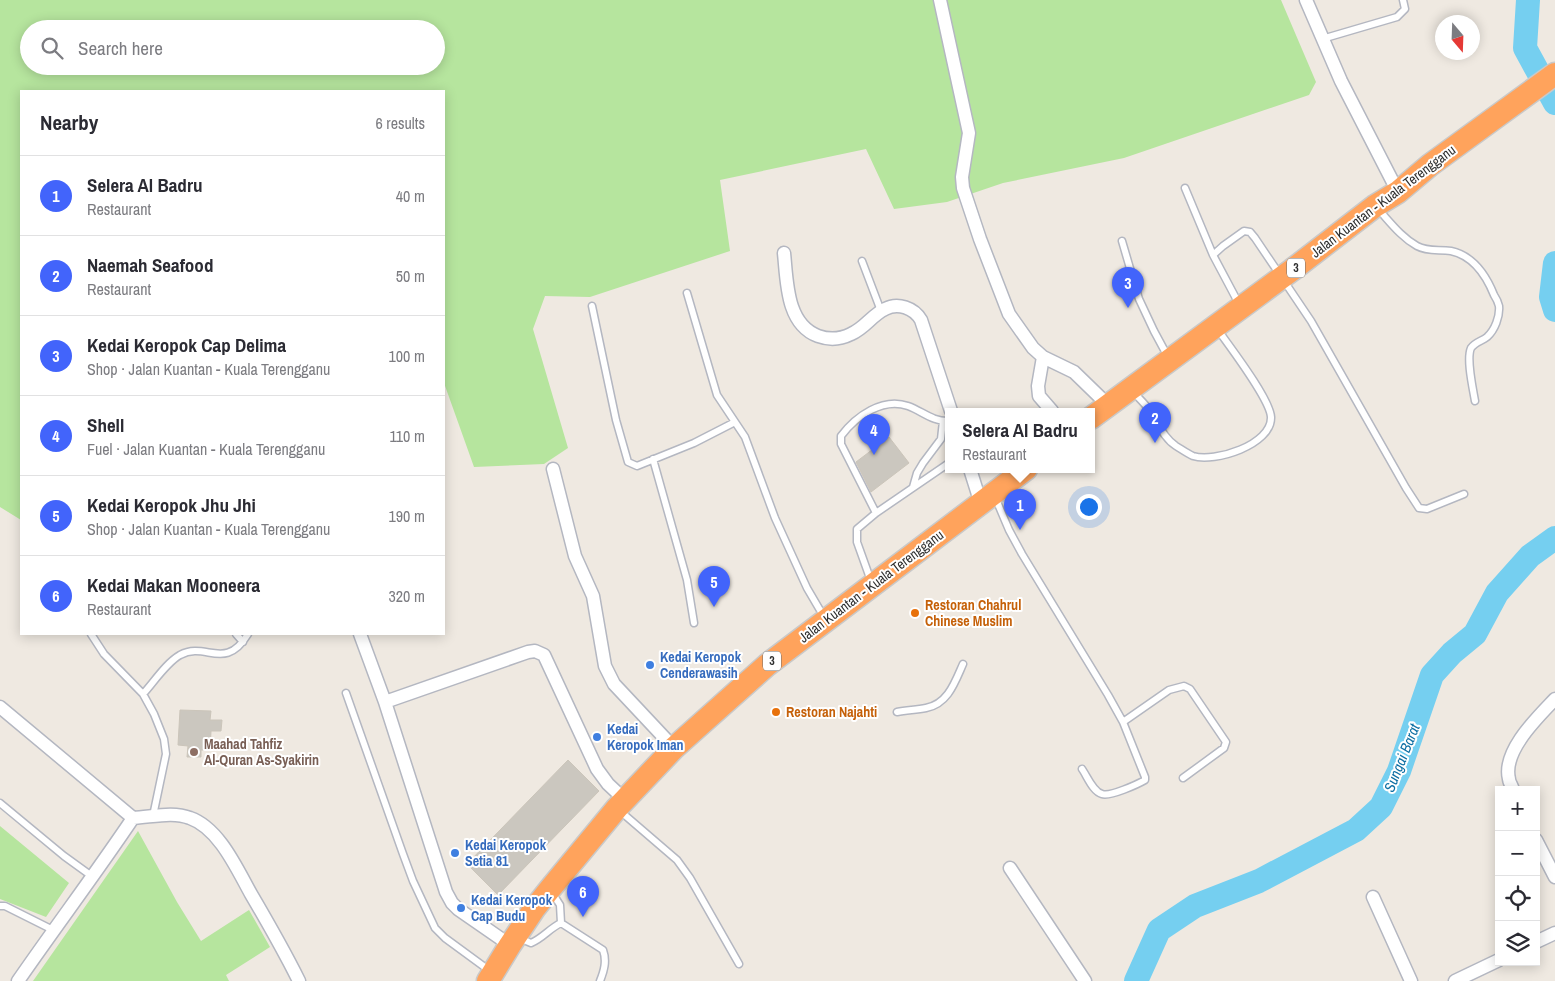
<!DOCTYPE html>
<meta charset="utf-8">
<style>
:root{--surface:#fff;--page:#f2f2f3;--text:#2b2b33;--muted:#7c7c81;--line:#e1e1e2;--accent:#4264fb}
body{margin:0;font-family:"Archivo Narrow",sans-serif;background:var(--page);color:var(--text)}
.controls{position:absolute;right:15px;bottom:15px;display:grid;overflow:hidden;border-radius:0px;box-shadow:0 2px 12px #0003}
.controls button{width:45px;height:45px;display:grid;place-items:center;padding:0;border:0;border-bottom:1px solid var(--line);background:var(--surface);color:var(--text);font:25px sans-serif}
.compass{position:absolute;left:1435px;top:15px;width:45px;height:45px;border-radius:50%;background:var(--surface);box-shadow:0 2px 12px #0003;rotate:161deg}
.you{position:absolute;left:1088px;top:506px;width:18px;height:18px;margin:-12px;border:4px solid #fff;border-radius:50%;background:#1a73e8;box-shadow:0 0 0 8px #1a73e833}
.badge{display:grid;place-items:center;width:32px;height:32px;border-radius:50%;background:var(--accent);color:#fff;font-size:16px;font-weight:700}
.pin{position:absolute;translate:-50% -41px;filter:drop-shadow(0 1px 2px #0008)}
.pin::after{content:'';position:absolute;top:26px;width:18px;height:15px;background:inherit;clip-path:polygon(0 0,100% 0,50% 100%)}
.popup{position:absolute;left:945px;top:408px;width:150px;height:65px;box-sizing:border-box;display:grid;place-content:center;border-radius:0px;background:var(--surface);filter:drop-shadow(0 1px 4px #0005);font-size:16px;white-space:nowrap;color:var(--muted)}
.popup b{font-size:19px;color:var(--text)}
.popup::after{content:'';position:absolute;left:50%;top:100%;margin-left:-10px;border:10px solid transparent;border-top-color:var(--surface)}
.list{margin:0;padding:0;list-style:none}
h2{display:flex;justify-content:space-between;align-items:center;height:65px;margin:0;padding:0 20px;font-size:21px}
h2 small{font-size:16px;font-weight:400;color:var(--muted)}
.list li{display:grid;grid-template-columns:32px 1fr auto;gap:15px;align-items:center;box-sizing:border-box;height:80px;padding:0 20px;border-top:1px solid var(--line)}
.list b{display:block;font-size:19px;white-space:nowrap}
.list p{margin:0;font-size:16px;white-space:nowrap;color:var(--muted)}
.list em{font-size:16px;font-style:normal;color:var(--muted)}
.icon{flex:none;width:28px;height:28px;fill:none;stroke:currentColor;stroke-width:2;stroke-linecap:round;stroke-linejoin:round}
.map{position:relative;flex:none;width:1555px;height:981px;overflow:hidden}
.search{position:absolute;background:var(--surface);box-shadow:0 2px 12px #0003;left:20px;top:20px;width:425px;height:55px;display:flex;align-items:center;gap:12px;box-sizing:border-box;padding:0 18px;border-radius:28px;color:var(--muted);font-size:19px}
.panel{position:absolute;background:var(--surface);box-shadow:0 2px 12px #0003;left:20px;top:90px;width:425px;height:545px;border-radius:0px}
.map>svg:first-child{display:block}
.green{fill:#b6e59e;fill-rule:evenodd}
.lines{fill:none;stroke-linecap:round;stroke-linejoin:round}
.river{stroke:#75cff0;stroke-width:24}
.building{fill:#cbc7bf;stroke:#cbc5ba}
.lane-casing{stroke:#b4b7c1;stroke-width:9}
.street-casing{stroke:#b4b7c1;stroke-width:15}
.highway-casing{stroke:#c9c9c9;stroke-width:25}
.lane{stroke:#fff;stroke-width:6}
.street{stroke:#fff;stroke-width:12}
.highway{stroke:#ffa35c;stroke-width:22}
.food-dot{fill:#e8710a;stroke:#fff;stroke-width:2}
.shop-dot{fill:#3f7fe0;stroke:#fff;stroke-width:2}
.education-dot{fill:#8d6e63;stroke:#fff;stroke-width:2}
.labels{text-anchor:middle;stroke-width:4;stroke-linejoin:round;paint-order:stroke}
.shield{fill:#fff;stroke:#6d6d6d;stroke-width:1}
.shield-label{font-size:12px;font-weight:bold;fill:#2e2e2e}
.street-label{font-size:14px;fill:#2e2e2e;stroke:#fff}
.food-label{font-size:14px;font-weight:bold;fill:#c56008;stroke:#fff;text-anchor:start}
.shop-label{font-size:14px;font-weight:bold;fill:#366cbe;stroke:#fff;text-anchor:start}
.education-label{font-size:14px;font-weight:bold;fill:#785e54;stroke:#fff;text-anchor:start}
.water-label{font-size:15px;font-style:italic;fill:#0d6fa3;stroke:#fff}
</style>
<div class="map">
<svg width="1555" height="981" viewBox="0 0 1555 981">
<rect width="100%" height="100%" fill="#efe9e1"/>
<!-- green -->
<path class="green" d="M0,0H1281L1316,82L1309,95L1124,158L1003,183L947,202L894,209L866,149L720,180L730,251L590,297L545,296L533,329L568,448L544,464L474,467L444,383V91H21V520L0,507ZM29,29H436V66H29Z
M0,826L69,883L46,917L0,899Z
M138,831L177,902L201,941L249,910L270,947L226,975L229,981H33Z"/>
<g class="lines">
<!-- river -->
<path class="river" d="M1528,0L1525,48L1555,103
M1555,263L1551,297L1555,310
M1136,981L1159,930L1195,906L1259,881L1356,830L1381,807L1399,771L1432,675L1452,653L1475,634L1497,593L1530,556L1555,538"/>
</g>
<!-- building -->
<path class="building" d="M889,437L909,463L871,492L856,462Z
M180,710L211,711L210,720H222L221,731H211L210,750H201V757H187L188,746L178,745Z
M568,760L599,791L498,895L467,864Z"/>
<g class="lines">
<defs>
<path id="lane" d="M1322,39L1397,17L1405,9L1403,0
M1185,188L1213,255
M1378,209C1390,222 1401,237 1417,246C1428,252 1439,249 1451,251C1474,256 1486,275 1494,295C1496,298 1498,302 1499,306C1500,316 1495,330 1487,337C1482,341 1475,342 1471,348C1466,359 1473,389 1475,401
M1122,241L1139,299L1154,331L1168,357
M862,261L881,311
M687,293L717,395L745,437L775,518L807,588L824,617
M1239,304L1213,255L1223,246L1244,231L1250,232L1255,238L1311,321L1406,488L1419,508L1427,509L1464,494
M592,306L616,420L628,462L637,466L694,443L735,422
M1134,393C1138,397 1143,402 1147,407C1157,419 1162,437 1176,446C1181,449 1188,454 1193,456C1214,463 1272,445 1271,417C1270,399 1230,347 1218,330
M653,459L687,580L694,623
M913,487L917,473L923,463L941,439L943,421
M995,497L1009,530L1022,554L1108,695L1123,722L1145,777V780C1138,784 1110,797 1102,794C1093,792 1087,776 1082,769
M876,513L841,444V436C856,416 883,397 908,406C922,411 933,422 949,421
M871,581L857,542V529L876,513L949,463
M91,634L104,654L143,694L154,714L164,739L166,754L153,816
M236,634L243,642
M346,693L403,854L413,881L435,928L445,938L490,971
M143,694C154,682 166,663 180,655C206,641 225,672 248,634
M897,712C907,710 916,710 926,708C948,704 955,682 963,664
M1123,722L1169,690L1184,686L1190,689L1226,742L1224,748L1183,778
M0,803L64,856L93,877
M620,811L677,860L690,878L739,964
M553,894L560,905L561,923
M0,906H5L53,930
M519,938L531,943C543,938 550,928 561,923L603,950C607,961 604,971 600,981"/>
<path id="street" d="M940,0L969,133L962,177L963,188L980,239L1009,314L1033,348L1043,357L1074,372L1108,405
M1306,0L1341,81L1398,192
M784,253C787,281 786,324 818,336C829,340 841,339 851,334C865,328 872,315 885,309C898,302 914,308 921,320L951,411
M1043,357L1038,386L1039,396L1052,411
M553,469L575,556L593,596L605,666L614,684L674,748
M970,469L981,504
M360,634L385,702L446,892L452,903L458,909L510,945
M385,702L528,652L535,651L544,655L597,769L608,784L625,800
M0,707L133,818C152,817 173,811 190,818C219,828 237,869 251,894C268,923 284,951 299,981
M1513,790C1512,786 1509,782 1509,779C1502,751 1538,717 1555,699
M1536,840L1555,877
M1010,868L1085,981
M1373,897L1411,981
M1536,942L1555,933
M18,981C56,926 96,873 133,818
M1455,981L1499,960"/>
<path id="highway" d="M1091,418L1292,270L1375,206L1398,192L1430,165L1555,74
M488,981L510,945L534,909L550,889L617,808L674,748L767,665L1026,469"/>
</defs>
<!-- lane casing -->
<use href="#lane" class="lane-casing"/>
<!-- street casing -->
<use href="#street" class="street-casing"/>
<!-- highway casing -->
<use href="#highway" class="highway-casing"/>
<!-- lane -->
<use href="#lane" class="lane"/>
<!-- street -->
<use href="#street" class="street"/>
<!-- highway -->
<use href="#highway" class="highway"/>
</g>
<!-- markers -->
<g class="food-dot">
<circle cx="915" cy="613" r="5"/>
<circle cx="776" cy="712" r="5"/>
</g>
<g class="shop-dot">
<circle cx="650" cy="665" r="5"/>
<circle cx="597" cy="737" r="5"/>
<circle cx="455" cy="853" r="5"/>
<circle cx="461" cy="908" r="5"/>
</g>
<circle class="education-dot" cx="194" cy="752" r="5"/>
<g class="labels">
<!-- shield labels -->
<g class="shield">
<rect x="1287" y="258.5" width="18" height="19" rx="4"/>
<rect x="763" y="651.5" width="18" height="19" rx="4"/>
</g>
<g class="shield-label">
<text x="1296" y="272">3</text>
<text x="772" y="665">3</text>
</g>
<!-- street labels -->
<g class="street-label">
<text transform="translate(1383 201) rotate(-37)" y="5">Jalan Kuantan - Kuala Terengganu</text>
<text transform="translate(871 586) rotate(-37)" y="5">Jalan Kuantan - Kuala Terengganu</text>
</g>
<!-- food labels -->
<g class="food-label">
<text x="925" y="610">Restoran Chahrul<tspan x="925" dy="16">Chinese Muslim</tspan></text>
<text x="786" y="717">Restoran Najahti</text>
</g>
<!-- shop labels -->
<g class="shop-label">
<text x="660" y="662">Kedai Keropok<tspan x="660" dy="16">Cenderawasih</tspan></text>
<text x="607" y="734">Kedai<tspan x="607" dy="16">Keropok Iman</tspan></text>
<text x="465" y="850">Kedai Keropok<tspan x="465" dy="16">Setia 81</tspan></text>
<text x="471" y="905">Kedai Keropok<tspan x="471" dy="16">Cap Budu</tspan></text>
</g>
<!-- education labels -->
<g class="education-label">
<text x="204" y="749">Maahad Tahfiz<tspan x="204" dy="16">Al-Quran As-Syakirin</tspan></text>
</g>
<!-- water labels -->
<g class="water-label">
<text transform="translate(1402 758) rotate(-68)" y="5">Sungai Barat</text>
</g>
</g>
</svg>
<div class="controls">
<button>+</button>
<button>−</button>
<button><svg class="icon" aria-label="locate" viewBox="0 0 24 24"><circle cx="12" cy="12" r="6"/><path d="M12 2v4M12 18v4M2 12h4M18 12h4"/></svg></button>
<button><svg class="icon" aria-label="layers" viewBox="0 0 24 24"><path d="M12 4l9 5-9 5-9-5zM3 14l9 5 9-5"/></svg></button>
</div>
<svg class="compass" viewBox="-18 -18 36 36"><path d="M0-13l5 13h-10z" fill="#e53935"/><path d="M0 13l5-13h-10z" fill="#7c7c81"/></svg>
<div class="you"></div>
<div class="pin badge" style="left:1020px;top:530px">1</div>
<div class="popup"><b>Selera Al Badru</b>Restaurant</div>
<div class="pin badge" style="left:1155px;top:443px">2</div>
<div class="pin badge" style="left:1128px;top:308px">3</div>
<div class="pin badge" style="left:874px;top:455px">4</div>
<div class="pin badge" style="left:714px;top:607px">5</div>
<div class="pin badge" style="left:583px;top:917px">6</div>
<div class="search"><svg class="icon" aria-label="search" viewBox="0 0 24 24"><circle cx="10" cy="10" r="6"/><path d="M15 15l6 6"/></svg>Search here</div>
<section class="panel">
<h2>Nearby<small>6 results</small></h2>
<ul class="list">
<li><span class="badge">1</span><div><b>Selera Al Badru</b><p>Restaurant</p></div><em>40 m</em></li>
<li><span class="badge">2</span><div><b>Naemah Seafood</b><p>Restaurant</p></div><em>50 m</em></li>
<li><span class="badge">3</span><div><b>Kedai Keropok Cap Delima</b><p>Shop · Jalan Kuantan - Kuala Terengganu</p></div><em>100 m</em></li>
<li><span class="badge">4</span><div><b>Shell</b><p>Fuel · Jalan Kuantan - Kuala Terengganu</p></div><em>110 m</em></li>
<li><span class="badge">5</span><div><b>Kedai Keropok Jhu Jhi</b><p>Shop · Jalan Kuantan - Kuala Terengganu</p></div><em>190 m</em></li>
<li><span class="badge">6</span><div><b>Kedai Makan Mooneera</b><p>Restaurant</p></div><em>320 m</em></li>
</ul>
</section>
</div>
